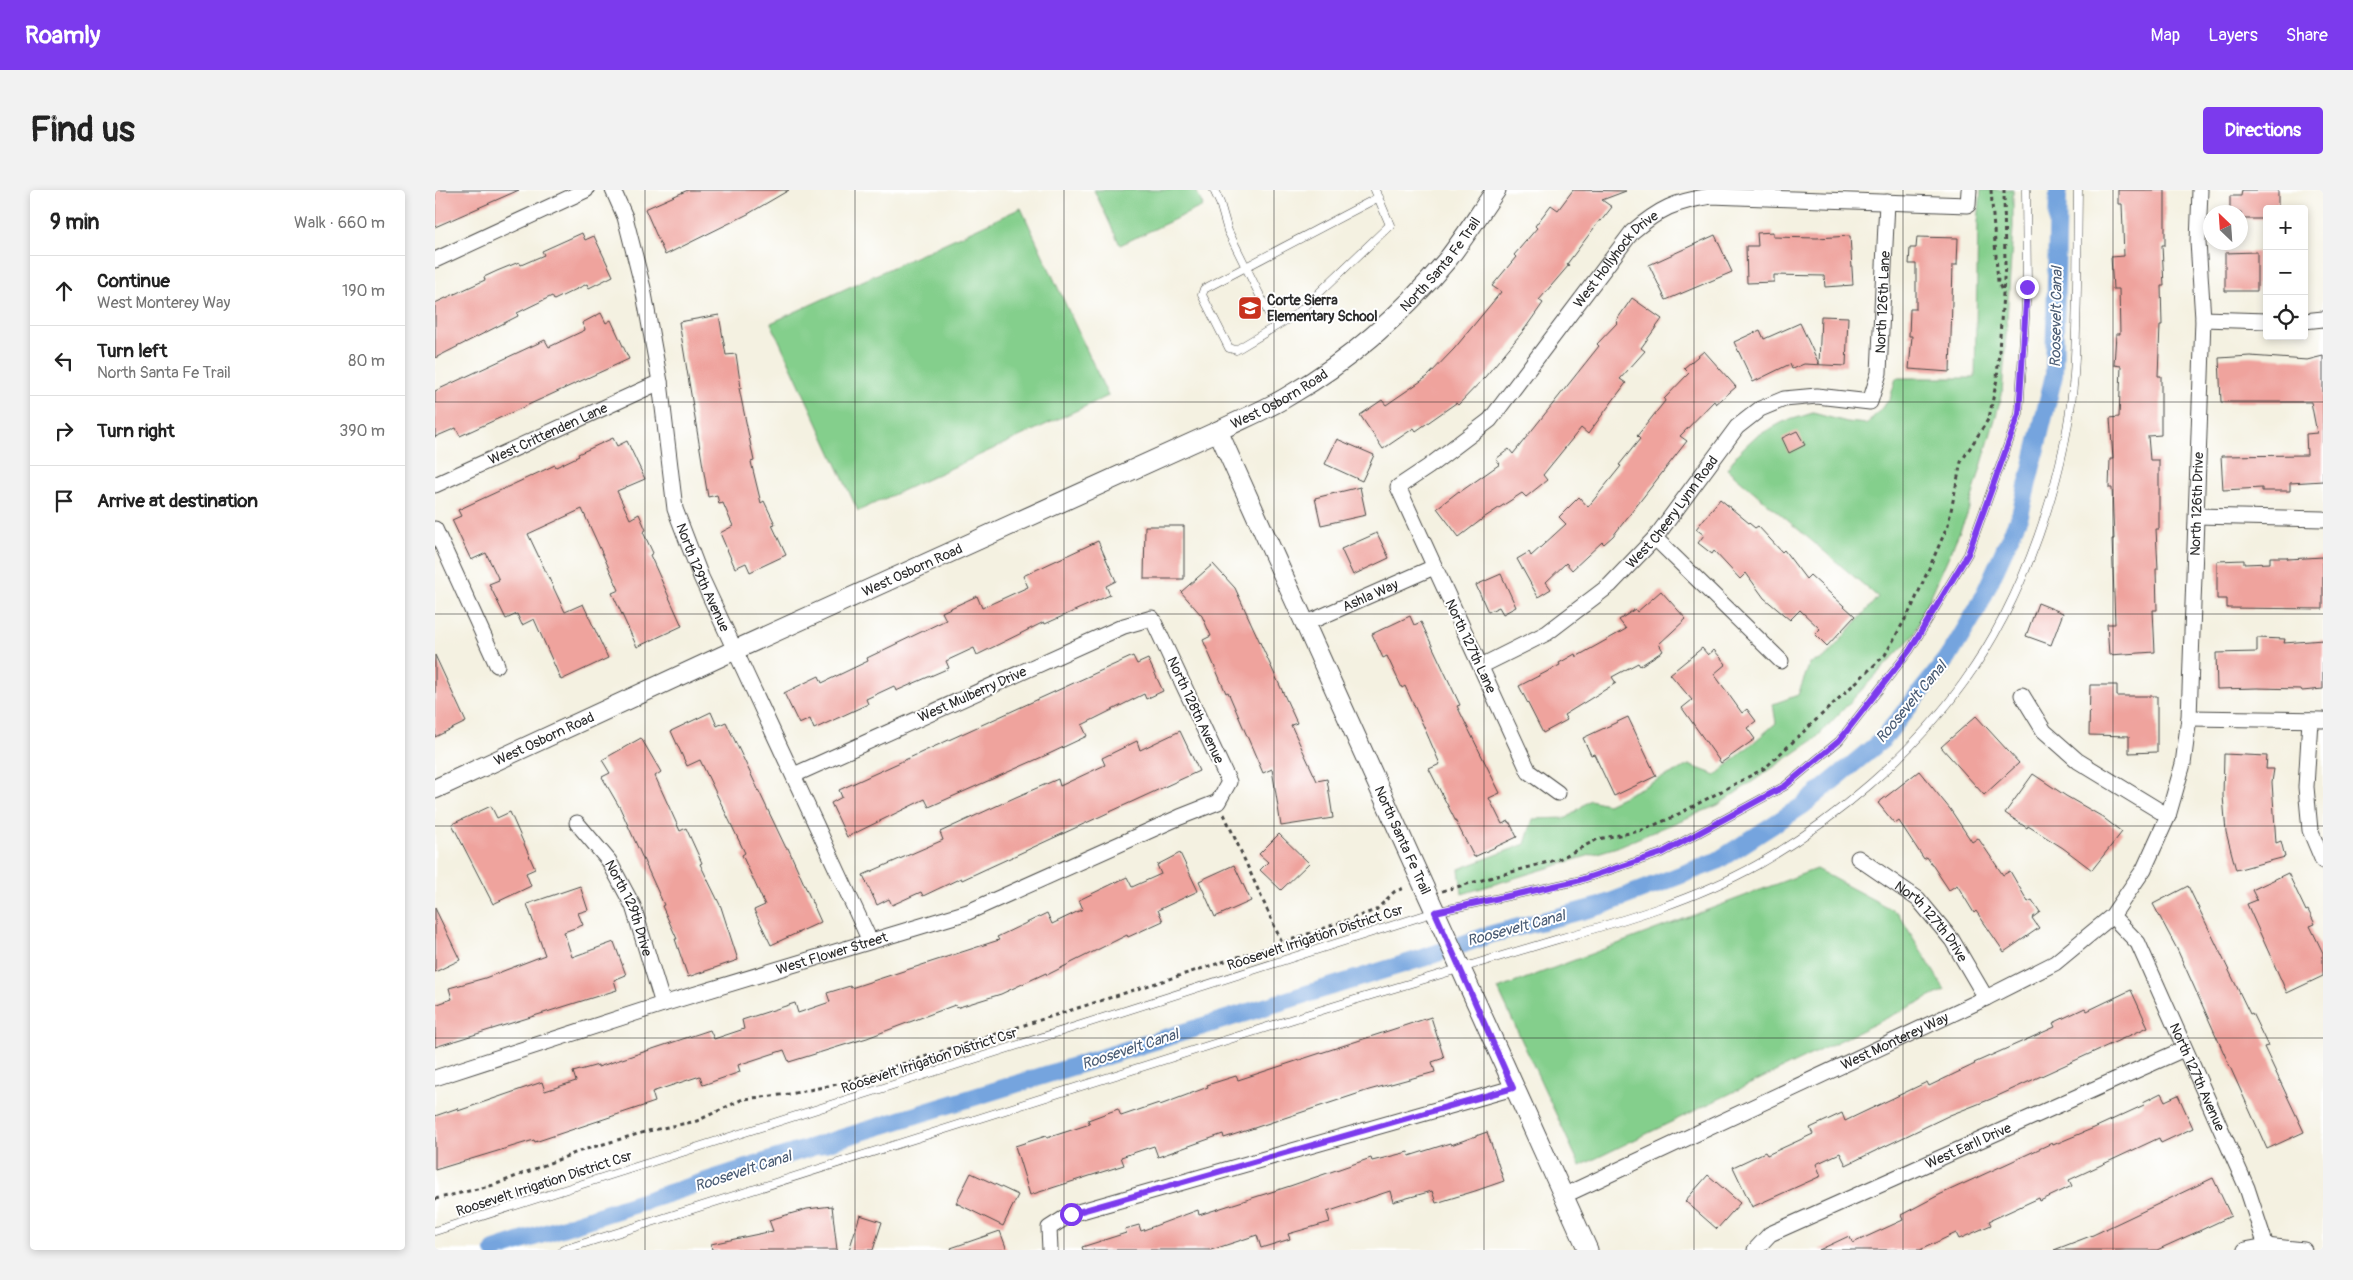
<!DOCTYPE html>
<meta charset="utf-8">
<style>
:root{--surface:#fff;--page:#f2f2f2;--text:#222;--muted:#767676;--line:#e0e0e0;--accent:#7c3aed}
body{margin:0;font-family:Pangolin,sans-serif;background:var(--page);color:var(--text)}
.controls{position:absolute;right:15px;top:15px;display:grid;overflow:hidden;border-radius:5px;box-shadow:0 2px 8px #0003}
.controls button{width:45px;height:45px;display:grid;place-items:center;padding:0;border:0;border-bottom:1px solid var(--line);background:var(--surface);color:var(--text);font:25px sans-serif}
.compass{position:absolute;left:1768px;top:15px;width:45px;height:45px;border-radius:50%;background:var(--surface);box-shadow:0 2px 8px #0003;rotate:335deg}
.stop{position:absolute;width:15px;height:15px;margin:-11px;border:4px solid #7c3aed;border-radius:50%;background:#fff}
.stop.end{background:#7c3aed;border-color:#fff;box-shadow:0 1px 5px #0008}
.list{margin:0;padding:0;list-style:none}
h2{display:flex;justify-content:space-between;align-items:center;height:65px;margin:0;padding:0 20px;font-size:21px}
h2 small{font-size:16px;font-weight:400;color:var(--muted)}
.list li{display:grid;grid-template-columns:32px 1fr auto;gap:15px;align-items:center;box-sizing:border-box;height:70px;padding:0 20px;border-top:1px solid var(--line)}
.list b{display:block;font-size:19px;white-space:nowrap}
.list p{margin:0;font-size:16px;white-space:nowrap;color:var(--muted)}
.list em{font-size:16px;font-style:normal;color:var(--muted)}
.icon{flex:none;width:28px;height:28px;fill:none;stroke:currentColor;stroke-width:2;stroke-linecap:round;stroke-linejoin:round}
.map{position:relative;flex:none;width:1888px;height:1060px;overflow:hidden;border-radius:5px}
header{display:flex;align-items:center;gap:30px;box-sizing:border-box;height:70px;padding:0 25px;background:var(--accent);color:#fff}
header strong{font-size:24px}
nav{display:flex;gap:28px;margin-inline-start:auto;font-size:18px}
.intro{display:flex;align-items:center;justify-content:space-between;box-sizing:border-box;height:120px;padding:0 30px}
h1{margin:0;font-size:35px}
.button{padding:12px 22px;border-radius:5px;background:var(--accent);color:#fff;font-size:18px;font-weight:700}
main{display:flex;gap:30px;padding:0 30px}
aside{flex:1;background:var(--surface);border-radius:5px;box-shadow:0 2px 8px #0003}
.map>svg:first-child{display:block}
.green{fill:#84cf8c;stroke:#587d5c}
.lines{fill:none;stroke-linecap:round;stroke-linejoin:round}
.canal{stroke:#75a4de;stroke-width:18}
.building{fill:#efa39d}
.service-casing{stroke:#494946;stroke-width:9}
.minor-casing{stroke:#494946;stroke-width:17}
.tertiary-casing{stroke:#494946;stroke-width:21}
.path{stroke:#494946;stroke-width:3;stroke-dasharray:4 4;stroke-linecap:butt}
.service{stroke:#fff;stroke-width:8}
.minor{stroke:#fff;stroke-width:15}
.tertiary{stroke:#fff;stroke-width:19}
.route{stroke:#7c3aed;stroke-width:6}
.grid{fill:none;stroke:#2b2b2b;stroke-width:1;stroke-opacity:0.55}
.labels{text-anchor:middle;stroke-width:4;stroke-linejoin:round;paint-order:stroke}
.street-label{font-size:14px;fill:#2b2b2b;stroke:#fff}
.poi-label{font-size:14px;font-weight:bold;fill:#2b2b2b;stroke:#fff;text-anchor:start}
.water-label{font-size:15px;font-style:italic;fill:#495b73;stroke:#fff}
</style>
<header>
<strong>Roamly</strong>
<nav><a>Map</a><a>Layers</a><a>Share</a></nav>
</header>
<div class="intro"><h1>Find us</h1><a class="button">Directions</a></div>
<main>
<aside>
<h2>9 min<small>Walk · 660 m</small></h2>
<ul class="list">
<li><svg class="icon" aria-label="ahead" viewBox="0 0 24 24"><path d="M12 20V5M6 11l6-6 6 6"/></svg><div><b>Continue</b><p>West Monterey Way</p></div><em>190 m</em></li>
<li><svg class="icon" aria-label="left" viewBox="0 0 24 24"><path d="M17 20v-9H6M10 6l-5 5 5 5"/></svg><div><b>Turn left</b><p>North Santa Fe Trail</p></div><em>80 m</em></li>
<li><svg class="icon" aria-label="right" viewBox="0 0 24 24"><path d="M7 20v-9h11M14 6l5 5-5 5"/></svg><div><b>Turn right</b></div><em>390 m</em></li>
<li><svg class="icon" aria-label="arrive" viewBox="0 0 24 24"><path d="M6 21V4h12l-3 4 3 4H6"/></svg><div><b>Arrive at destination</b></div></li>
</ul>
</aside>
<div class="map">
<svg width="1888" height="1060" viewBox="0 0 1888 1060">
<rect width="100%" height="100%" fill="#fff"/>
<filter id="ink" filterUnits="userSpaceOnUse"><feTurbulence type="fractalNoise" baseFrequency=".02" numOctaves="2"/><feDisplacementMap in="SourceGraphic" scale="10" xChannelSelector="R" yChannelSelector="G"/><feConvolveMatrix kernelMatrix="1 2 1 2 8 2 1 2 1" color-interpolation-filters="sRGB"/></filter>
<filter id="wash" filterUnits="userSpaceOnUse"><feTurbulence type="fractalNoise" baseFrequency=".0096" numOctaves="4" result="noise"/><feDisplacementMap in="SourceGraphic" scale="20" xChannelSelector="R" yChannelSelector="G"/><feGaussianBlur stdDeviation="1.12" result="paint"/><feColorMatrix in="noise" values="0 0 0 0 0 0 0 0 0 0 0 0 0 0 0 0 0 1.4 0 .05"/><feComposite in="paint" operator="in"/></filter>
<g filter="url(#wash)">
<rect width="100%" height="100%" fill="#f4f1e1"/>
<!-- green -->
<path class="green" d="M659,0H761L768,16L685,55Z
M1546,0H1578V38L1567,205L1532,325L1478,446L1380,549L1283,615L1182,657L1027,704L1024,679L1090,654L1098,629L1132,628L1155,610L1172,614L1254,575L1281,585L1341,533L1338,514L1363,505L1375,473L1389,469L1443,407L1292,279L1303,263L1320,247L1348,232L1378,223L1412,232L1432,234L1455,209L1461,188H1540L1543,32Z
M586,18L673,206L423,321L336,133Z
M1381,679L1463,723L1510,800L1145,976L1063,799Z"/>
<g class="lines">
<!-- canal -->
<path class="canal" d="M59,1060L342,968L988,768L1057,744L1165,716L1282,671L1367,616L1447,550L1513,468L1543,418L1585,325L1619,185L1623,0"/>
</g>
<g id="blocks">
<!-- building -->
<path class="building" d="M0,0H84L0,37Z
M253,0H354L313,24L230,65L210,19Z
M1138,0L1191,1L1167,10L1177,17L1166,31L1165,30L1132,74L1134,75L1104,110L1108,113L1089,140L1050,187L1023,215L1021,213L981,241L979,238L948,259L925,225L947,210L951,215L992,187L1019,159L1066,102L1057,96L1081,67L1079,65L1102,38L1100,36L1116,15L1123,20Z
M1683,0H1730V55H1727L1729,96H1726L1727,135H1725L1723,186H1726V245L1713,246L1715,270H1724V339H1721L1723,379H1721L1722,420H1718L1720,462L1674,465L1672,434H1680L1677,349H1679L1677,298H1674L1675,269H1678L1675,228L1684,227L1686,176L1679,175L1681,144H1685L1684,99H1678L1676,67L1689,66L1687,14H1683Z
M1807,0H1843V19H1832V29H1806V22H1795V6H1806Z
M1338,42V47L1382,48L1415,46L1418,95L1390,97L1389,86L1339,85V92L1312,93L1311,56H1323L1322,43Z
M147,43L150,50L159,46L178,86L154,98L152,94L119,110L117,106L82,123L83,126L0,168V113L50,90L49,87L62,81L84,72L86,75L109,65L107,61Z
M1280,45L1297,82L1231,110L1214,75Z
M1482,47L1523,48L1522,75H1518L1515,182L1474,179L1477,146H1474L1475,119H1481V74H1474L1475,58H1481Z
M1822,62V101H1790V63Z
M1197,108L1227,129L1206,158L1210,161L1185,189L1191,193L1153,244L1146,238L1108,285L1112,290L1091,307L1087,303L1050,327L1024,347L1002,318L1024,301L1025,302L1065,274L1061,269L1074,259L1078,264L1164,156L1162,154L1183,132L1181,131Z
M166,123L171,133L176,130L194,169L25,246L21,238L0,247V201L110,150L114,157L150,140L147,133Z
M284,125L291,165L301,164L306,198H304L319,271L316,272L326,313L329,311L340,334L337,335L351,365L315,382L311,373L300,378L285,343L298,336L288,313L284,314L282,305L273,307L244,132Z
M1386,126L1413,127L1411,176L1369,174L1357,179L1355,174L1318,192L1299,152L1325,140L1329,149L1365,133L1384,174Z
M1269,161L1301,197L1281,214L1279,211L1245,246L1252,251L1178,346L1169,354L1167,352L1137,380L1131,373L1111,392L1116,399L1103,407L1082,369L1094,362L1096,366L1131,334L1124,327L1144,307L1153,317L1186,276L1184,275L1205,249L1202,246L1230,211L1229,209L1254,183L1249,178Z
M1815,166L1872,170L1888,166V291L1855,293V301H1827V298L1788,300L1786,266L1872,265L1871,244L1882,243L1876,212H1786L1784,168Z
M1362,241L1370,255L1354,263L1347,248Z
M178,248L182,256L192,251L210,289L182,301L195,329L204,324L211,340L208,342L218,363L215,365L247,436L202,457L177,403L184,400L147,319L93,344L130,422L148,414L173,468L126,490L99,429L87,435L82,424L71,429L54,394L64,390L51,363L36,370L17,330L26,326L23,320L120,275L121,277L144,266L143,264Z
M902,249L939,265L927,291L890,274Z
M925,297L931,325L886,335L880,308Z
M1285,309L1320,338L1323,336L1347,362L1349,360L1371,389L1375,385L1420,426L1392,456L1380,444L1385,439L1365,420L1355,430L1329,408L1311,383L1305,389L1279,361L1277,364L1263,353L1269,345L1261,339Z
M710,336H749V389H709Z
M942,343L954,368L918,385L906,359Z
M663,351L681,391L671,396L675,405L610,434L609,432L542,465L539,458L511,471L514,478L461,501L459,496L431,509L433,514L379,539L375,529L364,534L349,503L384,486L387,493L433,471L432,468L511,430L507,422L542,406L547,418L593,397L588,386Z
M1835,367H1852L1853,369L1888,367V419L1792,418V409H1782V371L1809,370V374L1835,373Z
M778,374L800,398L862,533L856,535L882,591L892,589L898,628L846,636L837,579L828,583L793,502L791,503L768,450L776,446L767,426L746,402Z
M1066,384L1081,417L1068,424L1064,417L1053,422L1041,395Z
M1226,401L1251,429L1224,454L1228,461L1205,476L1203,473L1177,487L1181,493L1129,525L1132,530L1108,543L1084,496L1125,475L1124,473L1140,464L1141,467L1191,439L1184,430L1200,419L1202,422Z
M1603,413L1628,423L1616,455L1591,446Z
M975,426L979,435L986,432L1025,515L1022,516L1065,603L1054,608L1067,634L1074,631L1082,647L1039,667L994,579L1005,574L989,537L970,496L967,498L952,466L948,468L937,444Z
M1822,448L1850,449L1849,453L1888,450V499L1867,501L1866,499L1822,498L1782,499L1781,463L1822,462Z
M1267,458L1273,465L1279,460L1291,474L1279,484L1307,523L1312,519L1321,531L1312,538L1320,549L1286,573L1247,518L1257,510L1235,484Z
M0,465L31,532L0,547Z
M698,466L702,474L713,469L728,501L711,509L709,504L647,535L652,546L616,563L494,617L490,609L412,647L396,613L407,607L404,600Z
M1655,495H1682V506H1722V562L1694,563V546L1654,545Z
M276,522L282,536L291,532L351,658H353L386,732L336,755L319,720L330,715L307,665L310,663L265,570L252,576L236,541Z
M1541,526L1584,573L1549,605L1506,557Z
M1193,527L1221,586L1179,606L1159,564L1156,565L1148,548Z
M745,541L764,581L527,690L526,688L488,706L486,702L457,715L454,709L442,715L428,685L508,650L505,642L581,607L623,589L625,596L670,575L667,568L702,551L705,560Z
M206,548L226,582L220,586L245,641L251,638L267,673L265,674L286,717L303,770L253,787L240,749H242L227,716L229,715L185,618L167,587L175,583L167,570Z
M1789,564L1832,566L1831,579H1839L1837,592L1841,653L1846,651L1850,667L1801,680L1791,642L1788,606Z
M1484,581L1515,619L1537,652L1543,648L1568,685L1575,681L1593,712L1597,710L1605,722L1597,728L1604,738L1569,762L1541,721L1539,723L1522,695L1514,700L1492,667L1489,669L1464,631L1460,634L1443,613Z
M1598,584L1631,606L1666,626L1687,642L1657,680L1628,658L1593,636L1592,638L1570,623Z
M56,616L62,628L75,622L100,679L91,683L96,696L58,714L17,634Z
M844,644L874,673L846,700L825,680L833,672L824,664Z
M745,663L763,701L723,720L728,731L693,747L692,745L612,785L611,783L566,804L521,818L520,815L432,848L354,872L349,860L303,875L305,882L268,895L265,886L217,902L220,912L100,952L99,950L0,980V926L23,918V921L107,892L110,901L141,891L138,882L163,875V877L275,840L279,849L309,839L307,830L360,813L363,823L395,812L392,803L415,796L416,798L564,750L562,747L612,723L617,734L648,719L644,710L692,687L697,697L726,684L722,675Z
M799,675L816,711L780,727L764,691Z
M1853,683L1871,721L1873,720L1880,734L1875,736L1888,763V786L1852,803L1812,714L1822,710L1817,700Z
M145,696L153,720L143,723L148,735L129,742L137,767L179,752L191,785L179,790L182,800L0,857V815L17,809L14,798L50,788L110,765L92,714Z
M1753,696L1815,824L1817,823L1833,856L1829,857L1869,942L1832,959L1742,759L1718,714Z
M0,718L25,770L0,782Z
M1696,800L1713,837L1556,909L1515,925L1411,975L1405,963L1381,974L1386,986L1317,1017L1298,977L1330,962L1332,965L1378,944L1375,938L1407,923L1410,931L1492,892L1494,896L1540,874L1539,873L1620,837L1618,833L1650,818L1652,821Z
M996,827L1009,868L997,872L1000,882L934,900L789,948L788,944L723,967L719,956L686,967L689,975L595,1005L580,956L611,946L612,948L655,934L653,930L683,919L686,926L724,913L725,915L773,897L772,895L801,886L803,890Z
M1726,903L1730,911L1743,905L1758,938L1726,953L1724,948L1634,990L1637,996L1605,1011L1604,1008L1554,1031L1556,1035L1524,1049L1521,1043L1485,1060H1384L1414,1046L1418,1053L1468,1030L1466,1025L1504,1005L1617,953L1618,955L1659,938L1709,915L1708,912Z
M1052,942L1069,991L1040,1001L1001,1013L997,1001L958,1012L955,1001L892,1022L895,1032L853,1044L855,1049L826,1058L822,1045L776,1060H648L647,1057L691,1043L690,1039L704,1035L706,1041L763,1020L764,1025L855,996L936,968L937,971L973,962L974,966L1015,953L1016,955Z
M536,983L583,1005L568,1036L521,1013Z
M1273,985L1305,1013L1282,1039L1250,1011Z
M1778,988L1796,1026L1764,1041L1722,1060H1619L1658,1045Z
M397,1016L402,1060H277L276,1054L338,1041L334,1030L372,1019Z
M425,1025L447,1032L438,1060H414Z
M565,1041L572,1060H517L516,1058Z"/>
</g>
</g>
<g filter="url(#ink)">
<use href="#blocks" fill-opacity="0" stroke="#494946" stroke-width="1"/>
<g class="lines">
<defs>
<path id="service" d="M779,0L785,13L793,41L840,136
M940,0L955,35L863,123L801,160L794,158L767,105L769,99L944,7
M0,1041L1000,722L1142,691L1227,663L1350,596L1404,551L1475,460L1533,364L1584,224L1592,97L1591,0
M128,1060C390,977 651,893 913,812C982,791 1051,771 1120,750C1190,730 1259,710 1322,675C1399,631 1478,564 1529,492C1589,409 1631,287 1639,185C1643,124 1642,61 1643,0"/>
<g id="minor">
<path id="s1" d="M178,0L190,27L208,98L225,192L240,319L266,387L435,751"/>
<path d="M0,70L151,0"/>
<path d="M1768,129L1832,131"/>
<path d="M1869,131L1888,129"/>
<path id="s2" d="M0,295L225,192"/>
<path d="M1762,326L1888,329"/>
<path d="M0,339L62,475"/>
<path d="M1220,348L1346,471"/>
<path id="s3" d="M872,433L999,377"/>
<path id="s4" d="M1046,476L1112,443L1175,395L1220,348L1302,237L1325,219L1349,209L1382,206L1435,212L1444,183L1452,12"/>
<path d="M1587,505L1609,541L1643,571L1733,626"/>
<path d="M1754,528L1888,530"/>
<path d="M1875,530L1871,597L1875,640L1888,671"/>
<path id="s5" d="M1123,603L1094,582L963,297L993,277L1055,230L1197,42C1226,18 1239,12 1276,6L1533,15L1534,0"/>
<path id="s6" d="M142,633L174,671L198,716L228,814"/>
<path id="s7" d="M1423,668L1483,709L1517,750L1551,808"/>
<path id="s8" d="M1677,726L1703,753L1812,998L1831,1056"/>
<path id="s9" d="M0,888L228,814L533,722L745,627L783,612L794,592L717,428L689,436L359,585"/>
<path id="s10" d="M1128,1006L1551,808L1620,773L1677,726L1709,679L1733,626L1748,574L1754,528L1768,129L1763,52L1765,0"/>
<path d="M615,1060L614,1038L636,1024L1078,898"/>
<path id="s11" d="M1320,1060L1335,1044L1749,859"/>
<path d="M1810,1060L1831,1056L1869,1060"/>
</g>
<g id="tertiary">
<path id="s12" d="M783,241L1153,1060"/>
<path id="s13" d="M0,599L300,460L783,241C807,229 833,219 855,205C916,170 968,123 1013,69C1030,47 1045,23 1061,0"/>
</g>
</defs>
<!-- service casing -->
<use href="#service" class="service-casing"/>
<!-- minor casing -->
<use href="#minor" class="minor-casing"/>
<!-- tertiary casing -->
<use href="#tertiary" class="tertiary-casing"/>
<!-- path -->
<path class="path" d="M1556,0L1563,92L1568,103
M789,624L847,753L941,720L959,702L971,697
M1007,701L1124,669L1163,649L1205,641L1236,628L1330,578L1450,465L1477,417L1513,335L1526,272L1554,228L1562,189L1570,75L1569,0
M0,1009L59,995L145,961L213,941L262,931L308,909L355,904L407,893L847,753"/>
<!-- service -->
<use href="#service" class="service"/>
<!-- minor -->
<use href="#minor" class="minor"/>
<!-- tertiary -->
<use href="#tertiary" class="tertiary"/>
</g>
</g>
<g class="lines" filter="url(#ink)">
<!-- route -->
<path class="route" d="M636,1024L1078,898L1000,722L1142,691L1227,663L1350,596L1404,551L1475,460L1533,364L1584,224L1592,97"/>
</g>
<!-- grid -->
<path class="grid" d="M210,0V1060M420,0V1060M629,0V1060M839,0V1060M1049,0V1060M1259,0V1060M1468,0V1060M1678,0V1060M0,212H1888M0,424H1888M0,636H1888M0,848H1888"/>
<!-- icons -->
<defs>
<symbol id="school-square" viewBox="-11 -11 22 22"><rect x="-9" y="-9" width="18" height="18" rx="4" fill="#c8321e" stroke="#fff"/><path d="M0-5L7-2L0 1L-7-2ZM-4 1L0 2.5L4 1V4Q0 6-4 4Z" fill="#fff"/></symbol>
</defs>
<g fill-rule="evenodd">
<use href="#school-square" x="801" y="104" width="28" height="28"/>
</g>
<g class="labels">
<!-- street labels -->
<g class="street-label">
<text dy="5" stroke="none"><textPath href="#s5" startOffset="668">West Hollyhock Drive</textPath></text>
<text dy="5" stroke="none"><textPath href="#s13" startOffset="1142">North Santa Fe Trail</textPath></text>
<text dy="5" stroke="none"><textPath href="#s4" startOffset="599">North 126th Lane</textPath></text>
<text dy="5" stroke="none"><textPath href="#s13" startOffset="930">West Osborn Road</textPath></text>
<text dy="5" stroke="none"><textPath href="#s2" startOffset="124">West Crittenden Lane</textPath></text>
<text dy="5" stroke="none"><textPath href="#s10" startOffset="1048">North 126th Drive</textPath></text>
<text dy="5" stroke="none"><textPath href="#s4" startOffset="249">West Cheery Lynn Road</textPath></text>
<text dy="5" stroke="none"><textPath href="#s13" startOffset="525">West Osborn Road</textPath></text>
<text dy="5" stroke="none"><textPath href="#s1" startOffset="400">North 129th Avenue</textPath></text>
<text dy="5" stroke="none"><textPath href="#s3" startOffset="69">Ashla Way</textPath></text>
<text transform="translate(1036 456) rotate(65)" y="5">North 127th Lane</text>
<text transform="translate(537 504) rotate(-24)" y="5">West Mulberry Drive</text>
<text transform="translate(761 520) rotate(65)" y="5">North 128th Avenue</text>
<text dy="5" stroke="none"><textPath href="#s13" startOffset="120">West Osborn Road</textPath></text>
<text dy="5" stroke="none"><textPath href="#s12" startOffset="449">North Santa Fe Trail</textPath></text>
<text dy="5" stroke="none"><textPath href="#s6" startOffset="101">North 129th Drive</textPath></text>
<text dy="5" stroke="none"><textPath href="#s7" startOffset="98">North 127th Drive</textPath></text>
<text transform="translate(880 747) rotate(-18)" y="5">Roosevelt Irrigation District Csr</text>
<text dy="5" stroke="none"><textPath href="#s9" startOffset="416">West Flower Street</textPath></text>
<text dy="5" stroke="none"><textPath href="#s10" startOffset="366">West Monterey Way</textPath></text>
<text transform="translate(494 870) rotate(-18)" y="5">Roosevelt Irrigation District Csr</text>
<text dy="5" stroke="none"><textPath href="#s8" startOffset="184">North 127th Avenue</textPath></text>
<text dy="5" stroke="none"><textPath href="#s11" startOffset="239">West Earll Drive</textPath></text>
<text transform="translate(109 993) rotate(-18)" y="5">Roosevelt Irrigation District Csr</text>
</g>
<!-- poi labels -->
<g class="poi-label">
<text x="832" y="115">Corte Sierra<tspan x="832" dy="16">Elementary School</tspan></text>
</g>
<!-- water labels -->
<g class="water-label">
<text transform="translate(1621 127) rotate(-89)" y="5">Roosevelt Canal</text>
<text transform="translate(1476 512) rotate(-50)" y="5">Roosevelt Canal</text>
<text transform="translate(1081 738) rotate(-15)" y="5">Roosevelt Canal</text>
<text transform="translate(695 859) rotate(-18)" y="5">Roosevelt Canal</text>
<text transform="translate(308 981) rotate(-18)" y="5">Roosevelt Canal</text>
</g>
</g>
</svg>
<div class="controls">
<button>+</button>
<button>−</button>
<button><svg class="icon" aria-label="locate" viewBox="0 0 24 24"><circle cx="12" cy="12" r="6"/><path d="M12 2v4M12 18v4M2 12h4M18 12h4"/></svg></button>
</div>
<svg class="compass" viewBox="-18 -18 36 36"><path d="M0-13l5 13h-10z" fill="#e53935"/><path d="M0 13l5-13h-10z" fill="#767676"/></svg>
<div class="stop" style="left:636px;top:1024px"></div>
<div class="stop end" style="left:1592px;top:97px"></div>
</div>
</main>
